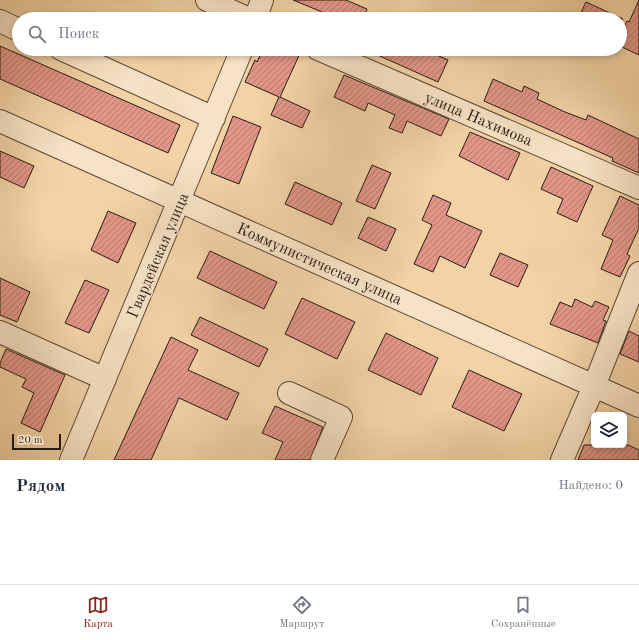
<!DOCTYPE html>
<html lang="ru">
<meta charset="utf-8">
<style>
:root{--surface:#fff;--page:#f2f2f3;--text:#1f2937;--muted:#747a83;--line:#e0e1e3;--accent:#8f2418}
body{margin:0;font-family:"Old Standard TT",serif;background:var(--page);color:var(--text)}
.controls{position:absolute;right:12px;bottom:12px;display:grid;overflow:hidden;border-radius:6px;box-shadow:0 2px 6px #0003}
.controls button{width:36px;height:36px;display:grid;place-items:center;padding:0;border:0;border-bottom:1px solid var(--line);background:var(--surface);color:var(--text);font:20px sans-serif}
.scale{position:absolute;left:12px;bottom:10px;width:49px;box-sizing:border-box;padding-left:4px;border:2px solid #2a1b15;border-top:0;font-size:11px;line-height:14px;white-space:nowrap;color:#2a1b15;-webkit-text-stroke:3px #f7e2c5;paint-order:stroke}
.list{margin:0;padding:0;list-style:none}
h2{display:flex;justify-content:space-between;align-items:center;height:52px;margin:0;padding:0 16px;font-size:17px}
h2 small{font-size:13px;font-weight:400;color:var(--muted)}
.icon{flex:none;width:22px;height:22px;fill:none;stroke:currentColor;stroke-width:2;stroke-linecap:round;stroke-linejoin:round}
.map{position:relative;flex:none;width:639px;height:460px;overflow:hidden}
.search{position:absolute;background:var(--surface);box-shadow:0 2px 6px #0003;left:12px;right:12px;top:12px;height:44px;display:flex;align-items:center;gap:10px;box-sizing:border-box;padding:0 14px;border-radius:22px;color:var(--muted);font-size:15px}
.sheet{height:124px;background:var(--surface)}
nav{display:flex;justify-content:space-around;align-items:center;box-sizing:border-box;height:56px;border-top:1px solid var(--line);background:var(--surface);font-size:11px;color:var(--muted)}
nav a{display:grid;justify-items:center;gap:2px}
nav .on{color:var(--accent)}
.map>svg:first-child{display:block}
.building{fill:url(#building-hatch);stroke:#2a1b15}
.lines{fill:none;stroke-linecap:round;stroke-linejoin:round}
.minor-casing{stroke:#5c4939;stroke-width:24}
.minor{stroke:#f7e2c5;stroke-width:22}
.labels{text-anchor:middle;stroke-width:3;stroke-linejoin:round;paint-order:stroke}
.street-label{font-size:16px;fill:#2a1b15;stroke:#f7e2c5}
</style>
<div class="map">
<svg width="639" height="460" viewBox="0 0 639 460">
<defs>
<pattern id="building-hatch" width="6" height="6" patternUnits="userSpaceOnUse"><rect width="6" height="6" fill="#e29688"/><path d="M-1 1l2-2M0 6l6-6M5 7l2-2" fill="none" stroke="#b77a6e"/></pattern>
</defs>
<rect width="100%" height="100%" fill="#f3d3a6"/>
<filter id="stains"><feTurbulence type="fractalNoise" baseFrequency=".005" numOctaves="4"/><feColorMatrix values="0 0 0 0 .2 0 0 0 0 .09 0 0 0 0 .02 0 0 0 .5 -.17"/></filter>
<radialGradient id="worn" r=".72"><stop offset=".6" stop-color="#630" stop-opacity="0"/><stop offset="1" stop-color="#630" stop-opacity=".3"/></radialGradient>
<!-- building -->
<path class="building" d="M293,0H346L367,9L363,19H339Z
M639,0V55L620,46V36L627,21L629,22Z
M586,2L623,19H578Z
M0,46L180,125L168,153L0,79Z
M263,49H302L280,97L310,111L302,128L271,115L279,97L245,82L255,60L257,62Z
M364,49H423L448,60L438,82Z
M344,75L449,119L441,136L407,121L402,133L389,128L395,115L368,103L365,111L334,97Z
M493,79L522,92L524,86L539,93L537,99L565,112L586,120L588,115L639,139V173L612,161L613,158L484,101Z
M233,116L261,127L239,184L211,173Z
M470,132L520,153L508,180L459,156Z
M0,151L34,166L24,188L0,177Z
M372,165L391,173L375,209L356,201Z
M551,167L593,186L577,222L557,213L563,199L541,189Z
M295,182L342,203L332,225L285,204Z
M433,195L451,203L446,215L482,231L465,268L440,256L433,272L414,264L432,225L422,220Z
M620,196L639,205V228L627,254L630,256L620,277L601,269L613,240L602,235Z
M108,211L136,223L118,263L91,250Z
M368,217L396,229L386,251L358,238Z
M210,251L277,282L264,309L197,278Z
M500,253L528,265L518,287L490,275Z
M0,278L30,292L17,322L0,315Z
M85,280L109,290L89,333L65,323Z
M302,298L355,322L337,359L285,334Z
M575,299L592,307L595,301L609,307L603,320L606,321L598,343L550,324L560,302L572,307Z
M200,317L268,349L259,367L191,335Z
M629,331L639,336V362L620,354Z
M386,333L438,358L421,395L368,370Z
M171,337L198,350L188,370L239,393L227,420L179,398L151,460H114Z
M6,349L65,375L40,432L21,423L34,393L22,387L26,379L0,367V363Z
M469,370L522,394L504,431L452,407Z
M275,406L323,427L310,460H275L283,442L262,433Z
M584,445H628L639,450V460H578Z"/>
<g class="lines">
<defs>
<path id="minor" d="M207,0L249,19
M255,19L262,0
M0,21L19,30
M61,49L214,118
M318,49L639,188
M0,121L639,406
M0,332L105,379
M289,393L341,417L322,460
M71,460L242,49
M562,460L594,386L639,273"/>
</defs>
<!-- minor casing -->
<use href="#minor" class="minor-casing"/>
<!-- minor -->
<use href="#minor" class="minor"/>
</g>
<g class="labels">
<!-- street labels -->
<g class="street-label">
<text transform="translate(479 118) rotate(23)" y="6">улица Нахимова</text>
<text transform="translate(157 255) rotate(-67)" y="6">Гвардейская улица</text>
<text transform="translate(320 263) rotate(24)" y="6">Коммунистическая улица</text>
</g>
</g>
<rect width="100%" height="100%" filter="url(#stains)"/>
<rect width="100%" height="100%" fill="url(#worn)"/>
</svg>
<div class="controls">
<button><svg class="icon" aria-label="layers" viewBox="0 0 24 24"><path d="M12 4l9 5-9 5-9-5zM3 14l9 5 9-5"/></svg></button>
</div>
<div class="scale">20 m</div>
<div class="search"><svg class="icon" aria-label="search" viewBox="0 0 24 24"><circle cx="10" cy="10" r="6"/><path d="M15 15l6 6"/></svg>Поиск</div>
</div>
<section class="sheet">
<h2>Рядом<small>Найдено: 0</small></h2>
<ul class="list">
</ul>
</section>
<nav>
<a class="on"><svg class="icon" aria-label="map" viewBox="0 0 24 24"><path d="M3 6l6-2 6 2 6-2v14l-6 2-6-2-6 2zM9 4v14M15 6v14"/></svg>Карта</a>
<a><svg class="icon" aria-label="directions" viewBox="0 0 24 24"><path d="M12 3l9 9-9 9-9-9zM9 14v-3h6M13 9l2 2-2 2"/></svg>Маршрут</a>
<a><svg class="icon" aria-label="saved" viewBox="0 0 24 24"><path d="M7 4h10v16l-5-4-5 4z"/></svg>Сохранённые</a>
</nav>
